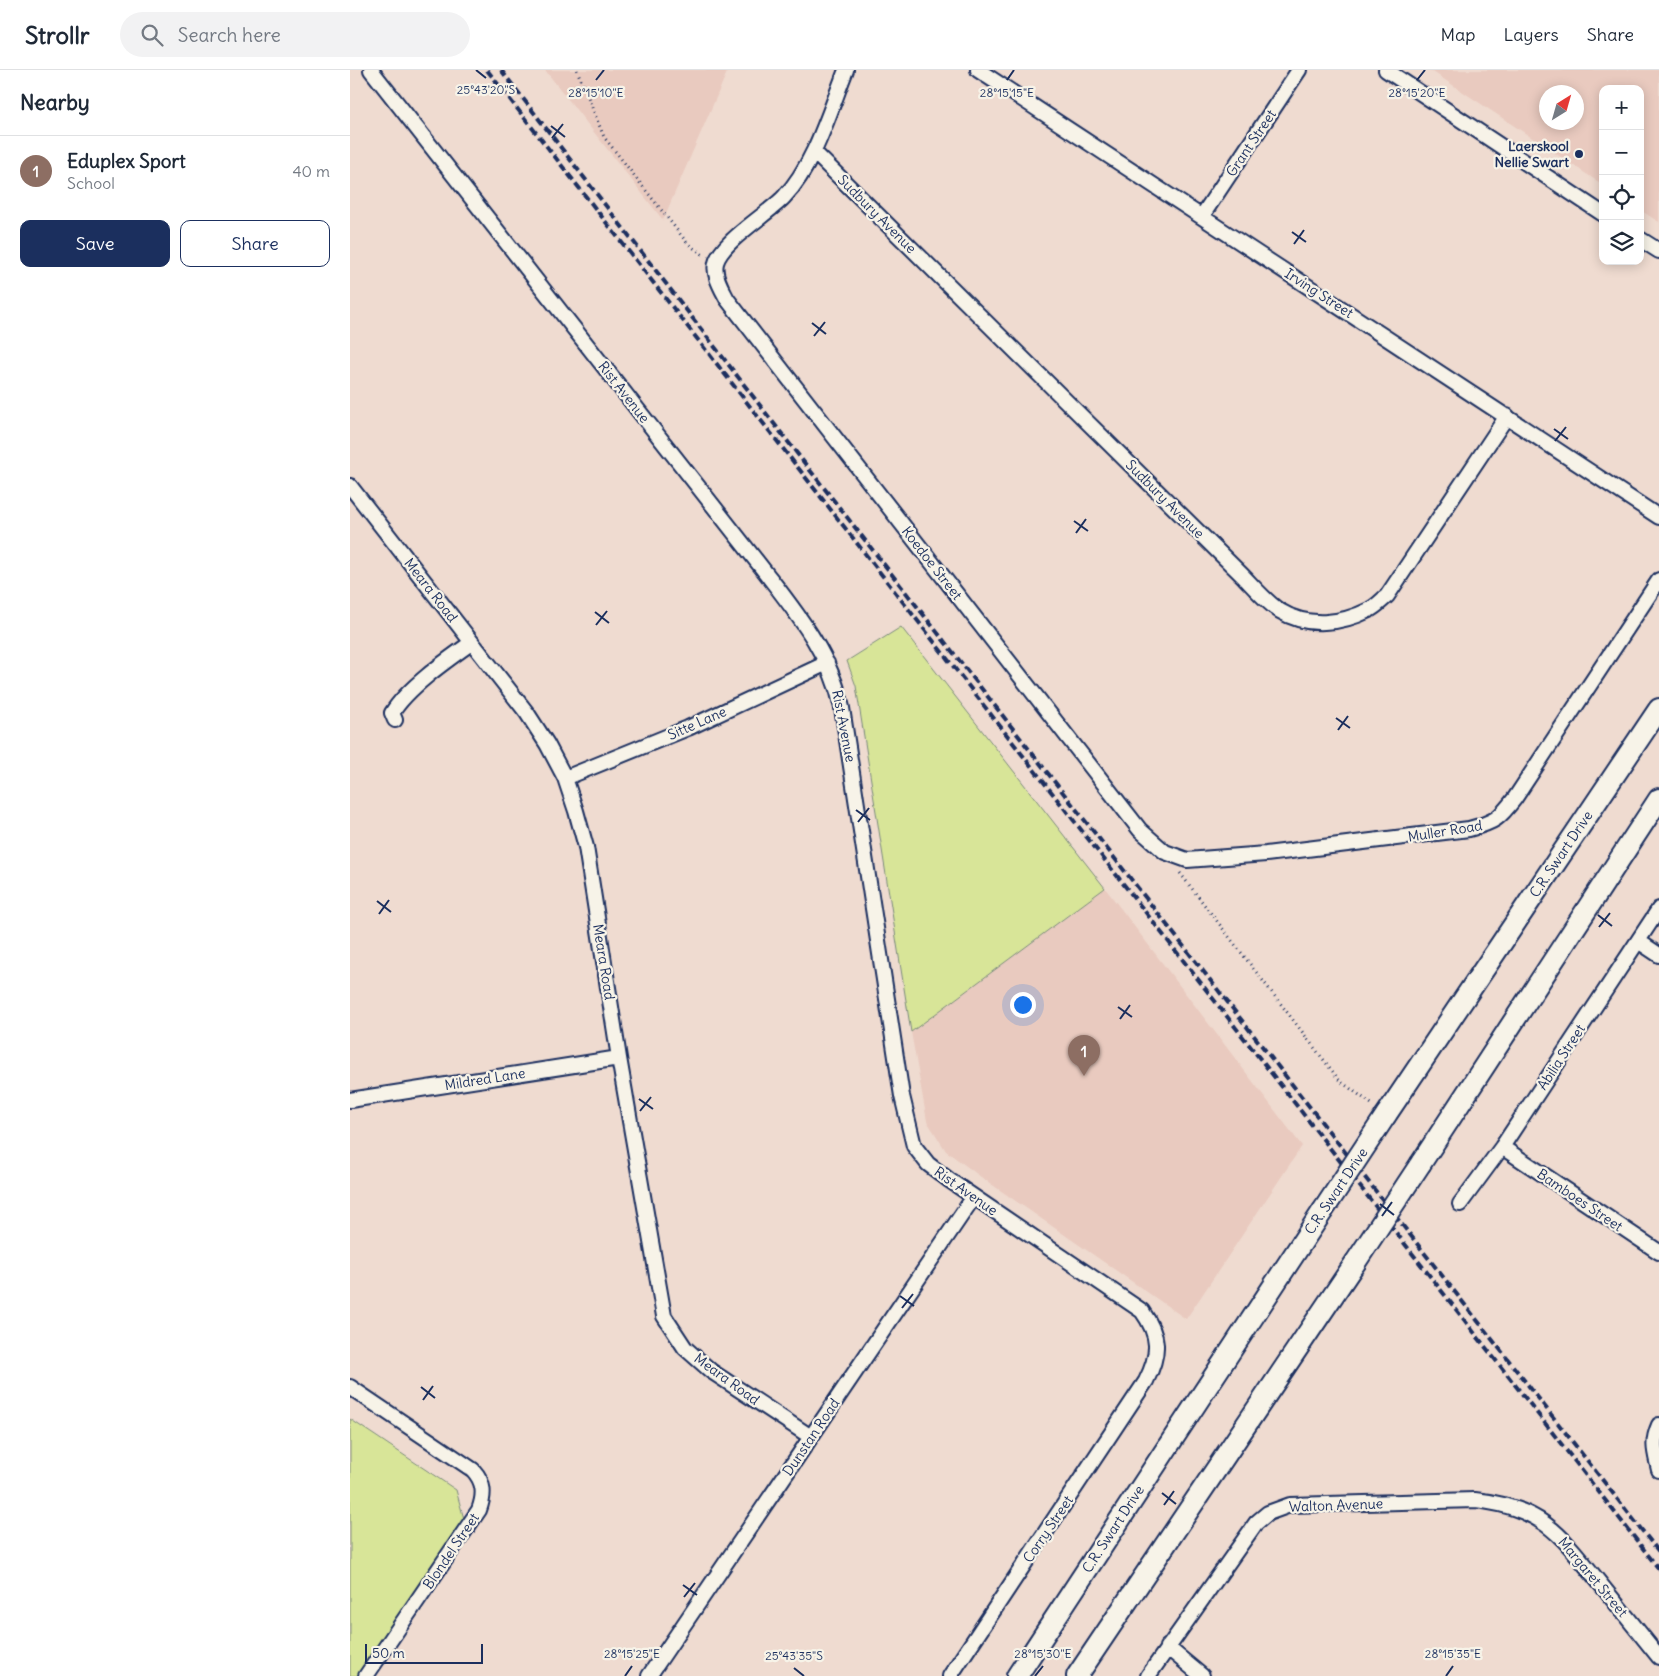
<!DOCTYPE html>
<meta charset="utf-8">
<style>
:root{--surface:#fff;--page:#f2f2f3;--text:#1f2937;--muted:#747a83;--line:#e0e1e3;--accent:#1b2f5e}
body{margin:0;font-family:Delius,sans-serif;background:var(--page);color:var(--text)}
.controls{position:absolute;right:15px;top:15px;display:grid;overflow:hidden;border-radius:10px;box-shadow:0 2px 12px #0003}
.controls button{width:45px;height:45px;display:grid;place-items:center;padding:0;border:0;border-bottom:1px solid var(--line);background:var(--surface);color:var(--text);font:25px sans-serif}
.compass{position:absolute;left:1189px;top:15px;width:45px;height:45px;border-radius:50%;background:var(--surface);box-shadow:0 2px 12px #0003;rotate:37deg}
.scale{position:absolute;left:15px;bottom:12px;width:118px;box-sizing:border-box;padding-left:5px;border:2px solid #1b2f5e;border-top:0;font-size:14px;line-height:18px;white-space:nowrap;color:#1b2f5e;-webkit-text-stroke:4px #f7f3e8;paint-order:stroke}
.you{position:absolute;left:672px;top:934px;width:18px;height:18px;margin:-12px;border:4px solid #fff;border-radius:50%;background:#1a73e8;box-shadow:0 0 0 8px #1a73e833}
.badge{display:grid;place-items:center;width:32px;height:32px;border-radius:50%;background:var(--accent);color:#fff;font-size:16px;font-weight:700}
.pin{position:absolute;translate:-50% -41px;filter:drop-shadow(0 1px 2px #0008)}
.pin::after{content:'';position:absolute;top:26px;width:18px;height:15px;background:inherit;clip-path:polygon(0 0,100% 0,50% 100%)}
.list{margin:0;padding:0;list-style:none}
h2{display:flex;justify-content:space-between;align-items:center;height:65px;margin:0;padding:0 20px;font-size:21px}
h2 small{font-size:16px;font-weight:400;color:var(--muted)}
.list li{display:grid;grid-template-columns:32px 1fr auto;gap:15px;align-items:center;box-sizing:border-box;height:70px;padding:0 20px;border-top:1px solid var(--line)}
.list b{display:block;font-size:19px;white-space:nowrap}
.list p{margin:0;font-size:16px;white-space:nowrap;color:var(--muted)}
.list em{font-size:16px;font-style:normal;color:var(--muted)}
.actions{display:flex;gap:10px;padding:15px 20px}
.actions a{flex:1;padding:11px 0;border:1px solid var(--accent);border-radius:10px;text-align:center;font-size:18px;color:var(--accent)}
.actions .main{background:var(--accent);color:#fff}
.icon{flex:none;width:28px;height:28px;fill:none;stroke:currentColor;stroke-width:2;stroke-linecap:round;stroke-linejoin:round}
.map{position:relative;flex:none;width:1309px;height:1606px;overflow:hidden}
header{display:flex;align-items:center;gap:30px;box-sizing:border-box;height:70px;padding:0 25px;background:var(--surface);border-bottom:1px solid var(--line)}
header strong{font-size:24px}
nav{display:flex;gap:28px;margin-inline-start:auto;font-size:18px}
.search{width:350px;height:45px;background:var(--page);display:flex;align-items:center;gap:12px;box-sizing:border-box;padding:0 18px;border-radius:28px;color:var(--muted);font-size:19px}
main{display:flex}
aside{flex:1;background:var(--surface)}
.map>svg:first-child{display:block}
.built{fill:#e9cabf;fill-rule:evenodd}
.green{fill:#d8e598;stroke:#7a8a7b}
.lines{fill:none;stroke-linecap:round;stroke-linejoin:round}
.street-casing{stroke:#1b2f5e;stroke-width:18}
.secondary-casing{stroke:#1b2f5e;stroke-width:24}
.path{stroke:#1b2f5e;stroke-width:3;stroke-dasharray:1 4;stroke-linecap:butt}
.street{stroke:#f7f3e8;stroke-width:14}
.secondary{stroke:#f7f3e8;stroke-width:20}
.rail{stroke:#1b2f5e;stroke-width:4;stroke-dasharray:8 4;stroke-linecap:butt}
.secondary-bridge-casing{stroke:#1b2f5e;stroke-width:24;stroke-linecap:butt}
.secondary-bridge{stroke:#f7f3e8;stroke-width:20}
.ticks{fill:none;stroke:#1b2f5e;stroke-width:2}
.poi-dot{fill:#1b2f5e;stroke:#f7f3e8;stroke-width:2}
.labels{text-anchor:middle;stroke-width:4.5;stroke-linejoin:round;paint-order:stroke}
.street-label{font-size:14px;fill:#1b2f5e;stroke:#f7f3e8}
.poi-label{font-size:14px;font-weight:bold;fill:#1b2f5e;stroke:#f7f3e8;text-anchor:end}
.ticks-label{font-size:12px;text-anchor:middle;fill:#1b2f5e;stroke:#f7f3e8;stroke-width:4.5;stroke-linejoin:round;paint-order:stroke}
</style>
<header>
<strong>Strollr</strong>
<div class="search"><svg class="icon" aria-label="search" viewBox="0 0 24 24"><circle cx="10" cy="10" r="6"/><path d="M15 15l6 6"/></svg>Search here</div>
<nav><a>Map</a><a>Layers</a><a>Share</a></nav>
</header>
<main>
<aside>
<h2>Nearby<small></small></h2>
<ul class="list">
<li><span class="badge" style="background:#8d6e63">1</span><div><b>Eduplex Sport</b><p>School</p></div><em>40 m</em></li>
</ul>
<div class="actions"><a class="main">Save</a><a>Share</a></div>
</aside>
<div class="map">
<svg width="1309" height="1606" viewBox="0 0 1309 1606">
<rect width="100%" height="100%" fill="#efdbd0"/>
<filter id="ink" filterUnits="userSpaceOnUse"><feTurbulence type="fractalNoise" baseFrequency=".02" numOctaves="2"/><feDisplacementMap in="SourceGraphic" scale="10" xChannelSelector="R" yChannelSelector="G"/><feConvolveMatrix kernelMatrix="1 2 1 2 8 2 1 2 1" color-interpolation-filters="sRGB"/></filter>
<g filter="url(#ink)">
<!-- built -->
<path class="built" d="M195,0H378L313,150Z
M1080,0H1309V152L1290,140V19H1253V115ZM1226,22V52H1196V22Z
M755,818L952,1076L836,1249L631,1107L596,1081L577,1051L561,962Z"/>
<!-- green -->
<path class="green" d="M551,557L755,818L561,962L506,616L497,591Z
M0,1349L106,1420L114,1449L9,1606H0Z"/>
<g class="lines">
<defs>
<path id="street" d="M21,0L412,498C445,541 481,584 492,638L552,1026L564,1076L578,1094L599,1110L792,1241C810,1266 810,1283 796,1311L600,1606
M496,0C480,40 464,96 434,127C418,144 371,172 366,193C363,205 372,219 377,229L790,760L815,782L837,790L916,784L1119,759C1145,752 1149,749 1165,728L1309,510
M628,0L1309,447
M1036,0L1253,144
M464,82L891,504C902,515 917,533 930,541C958,558 991,554 1019,540C1026,537 1032,530 1037,526L1157,346
M852,146L949,0
M1290,169L1309,181
M0,416L177,643L197,674L215,708L226,741L236,777L269,988L314,1246L335,1278L361,1301L461,1367
M45,650L42,643C57,618 97,590 121,573
M215,708L338,658L477,593
M1288,871L1309,885
M0,1030L269,988
M1152,1077L1309,1182
M1110,1134L1152,1077L1309,839
M0,1317L123,1400C134,1412 135,1424 129,1440L16,1606
M1309,1355C1301,1373 1305,1382 1309,1400
M817,1577L852,1606
M299,1606L623,1128
M798,1606L906,1453L918,1443L940,1435L1125,1430C1193,1437 1212,1466 1252,1516C1271,1540 1290,1563 1309,1587"/>
<path id="secondary" d="M1036,1045L1309,639
M1071,1093L1309,729
M667,1606L972,1142
M727,1606L1005,1193"/>
</defs>
<!-- street casing -->
<use href="#street" class="street-casing"/>
<!-- secondary casing -->
<use href="#secondary" class="secondary-casing"/>
<!-- path -->
<path class="path" d="M227,0L254,67L338,174L355,186
M830,803L990,1011L1023,1035"/>
<!-- street -->
<use href="#street" class="street"/>
<!-- secondary -->
<use href="#secondary" class="secondary"/>
<!-- rail -->
<path class="rail" d="M137,0L1309,1499
M151,0L456,395L1309,1482"/>
<defs>
<path id="secondary-bridge" d="M972,1142L1036,1045
M1005,1193L1071,1093"/>
</defs>
<!-- secondary-bridge casing -->
<use href="#secondary-bridge" class="secondary-bridge-casing"/>
<!-- secondary-bridge -->
<use href="#secondary-bridge" class="secondary-bridge"/>
</g>
</g>
<!-- ticks -->
<path class="ticks" d="M126,0L136,8M246,10L254,0M657,10L664,0M1067,10L1075,0M201,56L215,67M202,68L213,54M942,162L956,172M944,174L954,160M462,253L476,264M464,266L475,252M1204,359L1218,369M1205,371L1216,357M724,451L738,461M726,463L736,449M245,542L259,553M246,555L257,541M986,648L1000,658M988,660L998,646M506,740L520,750M508,752L519,738M27,831L41,842M29,844L39,830M1248,845L1262,856M1249,857L1260,843M768,937L782,947M770,949L780,935M289,1029L303,1039M290,1041L301,1027M1030,1134L1044,1145M1032,1146L1042,1132M550,1226L564,1236M552,1238L563,1224M71,1317L85,1328M73,1330L83,1316M812,1423L826,1434M814,1435L824,1421M333,1515L347,1525M334,1527L345,1513M444,1598L454,1606M275,1606L282,1596M685,1606L693,1596M1096,1606L1103,1596"/>
<!-- markers -->
<circle class="poi-dot" cx="1229" cy="84" r="5"/>
<g class="labels">
<!-- street labels -->
<g class="street-label">
<text transform="translate(901 73) rotate(-56)" y="5">Grant Street</text>
<text transform="translate(527 144) rotate(45)" y="5">Sudbury Avenue</text>
<text transform="translate(969 223) rotate(33)" y="5">Irving Street</text>
<text transform="translate(274 322) rotate(52)" y="5">Rist Avenue</text>
<text transform="translate(815 429) rotate(45)" y="5">Sudbury Avenue</text>
<text transform="translate(582 493) rotate(52)" y="5">Koedoe Street</text>
<text transform="translate(81 520) rotate(52)" y="5">Meara Road</text>
<text transform="translate(347 653) rotate(-24)" y="5">Sitte Lane</text>
<text transform="translate(494 656) rotate(79)" y="5">Rist Avenue</text>
<text transform="translate(1095 761) rotate(-9)" y="5">Muller Road</text>
<text transform="translate(1211 784) rotate(-56)" y="5">C.R. Swart Drive</text>
<text transform="translate(254 892) rotate(81)" y="5">Meara Road</text>
<text transform="translate(1211 987) rotate(-57)" y="5">Abilia Street</text>
<text transform="translate(135 1009) rotate(-9)" y="5">Mildred Lane</text>
<text transform="translate(616 1121) rotate(35)" y="5">Rist Avenue</text>
<text transform="translate(986 1121) rotate(-56)" y="5">C.R. Swart Drive</text>
<text transform="translate(1230 1130) rotate(34)" y="5">Bamboes Street</text>
<text transform="translate(377 1309) rotate(36)" y="5">Meara Road</text>
<text transform="translate(461 1367) rotate(-56)" y="5">Dunstan Road</text>
<text transform="translate(986 1435) rotate(-2)" y="5">Walton Avenue</text>
<text transform="translate(698 1459) rotate(-56)" y="5">Corry Street</text>
<text transform="translate(763 1459) rotate(-57)" y="5">C.R. Swart Drive</text>
<text transform="translate(101 1481) rotate(-56)" y="5">Blondel Street</text>
<text transform="translate(1243 1507) rotate(50)" y="5">Margaret Street</text>
</g>
<!-- poi labels -->
<g class="poi-label">
<text x="1219" y="81">Laerskool<tspan x="1219" dy="16">Nellie Swart</tspan></text>
</g>
</g>
<g class="ticks-label">
<text x="136" y="24">25°43'20"S</text>
<text x="246" y="27">28°15'10"E</text>
<text x="657" y="27">28°15'15"E</text>
<text x="1067" y="27">28°15'20"E</text>
<text x="282" y="1588">28°15'25"E</text>
<text x="693" y="1588">28°15'30"E</text>
<text x="1103" y="1588">28°15'35"E</text>
<text x="444" y="1590">25°43'35"S</text>
</g>
</svg>
<div class="controls">
<button>+</button>
<button>−</button>
<button><svg class="icon" aria-label="locate" viewBox="0 0 24 24"><circle cx="12" cy="12" r="6"/><path d="M12 2v4M12 18v4M2 12h4M18 12h4"/></svg></button>
<button><svg class="icon" aria-label="layers" viewBox="0 0 24 24"><path d="M12 4l9 5-9 5-9-5zM3 14l9 5 9-5"/></svg></button>
</div>
<svg class="compass" viewBox="-18 -18 36 36"><path d="M0-13l5 13h-10z" fill="#e53935"/><path d="M0 13l5-13h-10z" fill="#747a83"/></svg>
<div class="scale">50 m</div>
<div class="you"></div>
<div class="pin badge" style="left:734px;top:1006px;background:#8d6e63">1</div>
</div>
</main>
